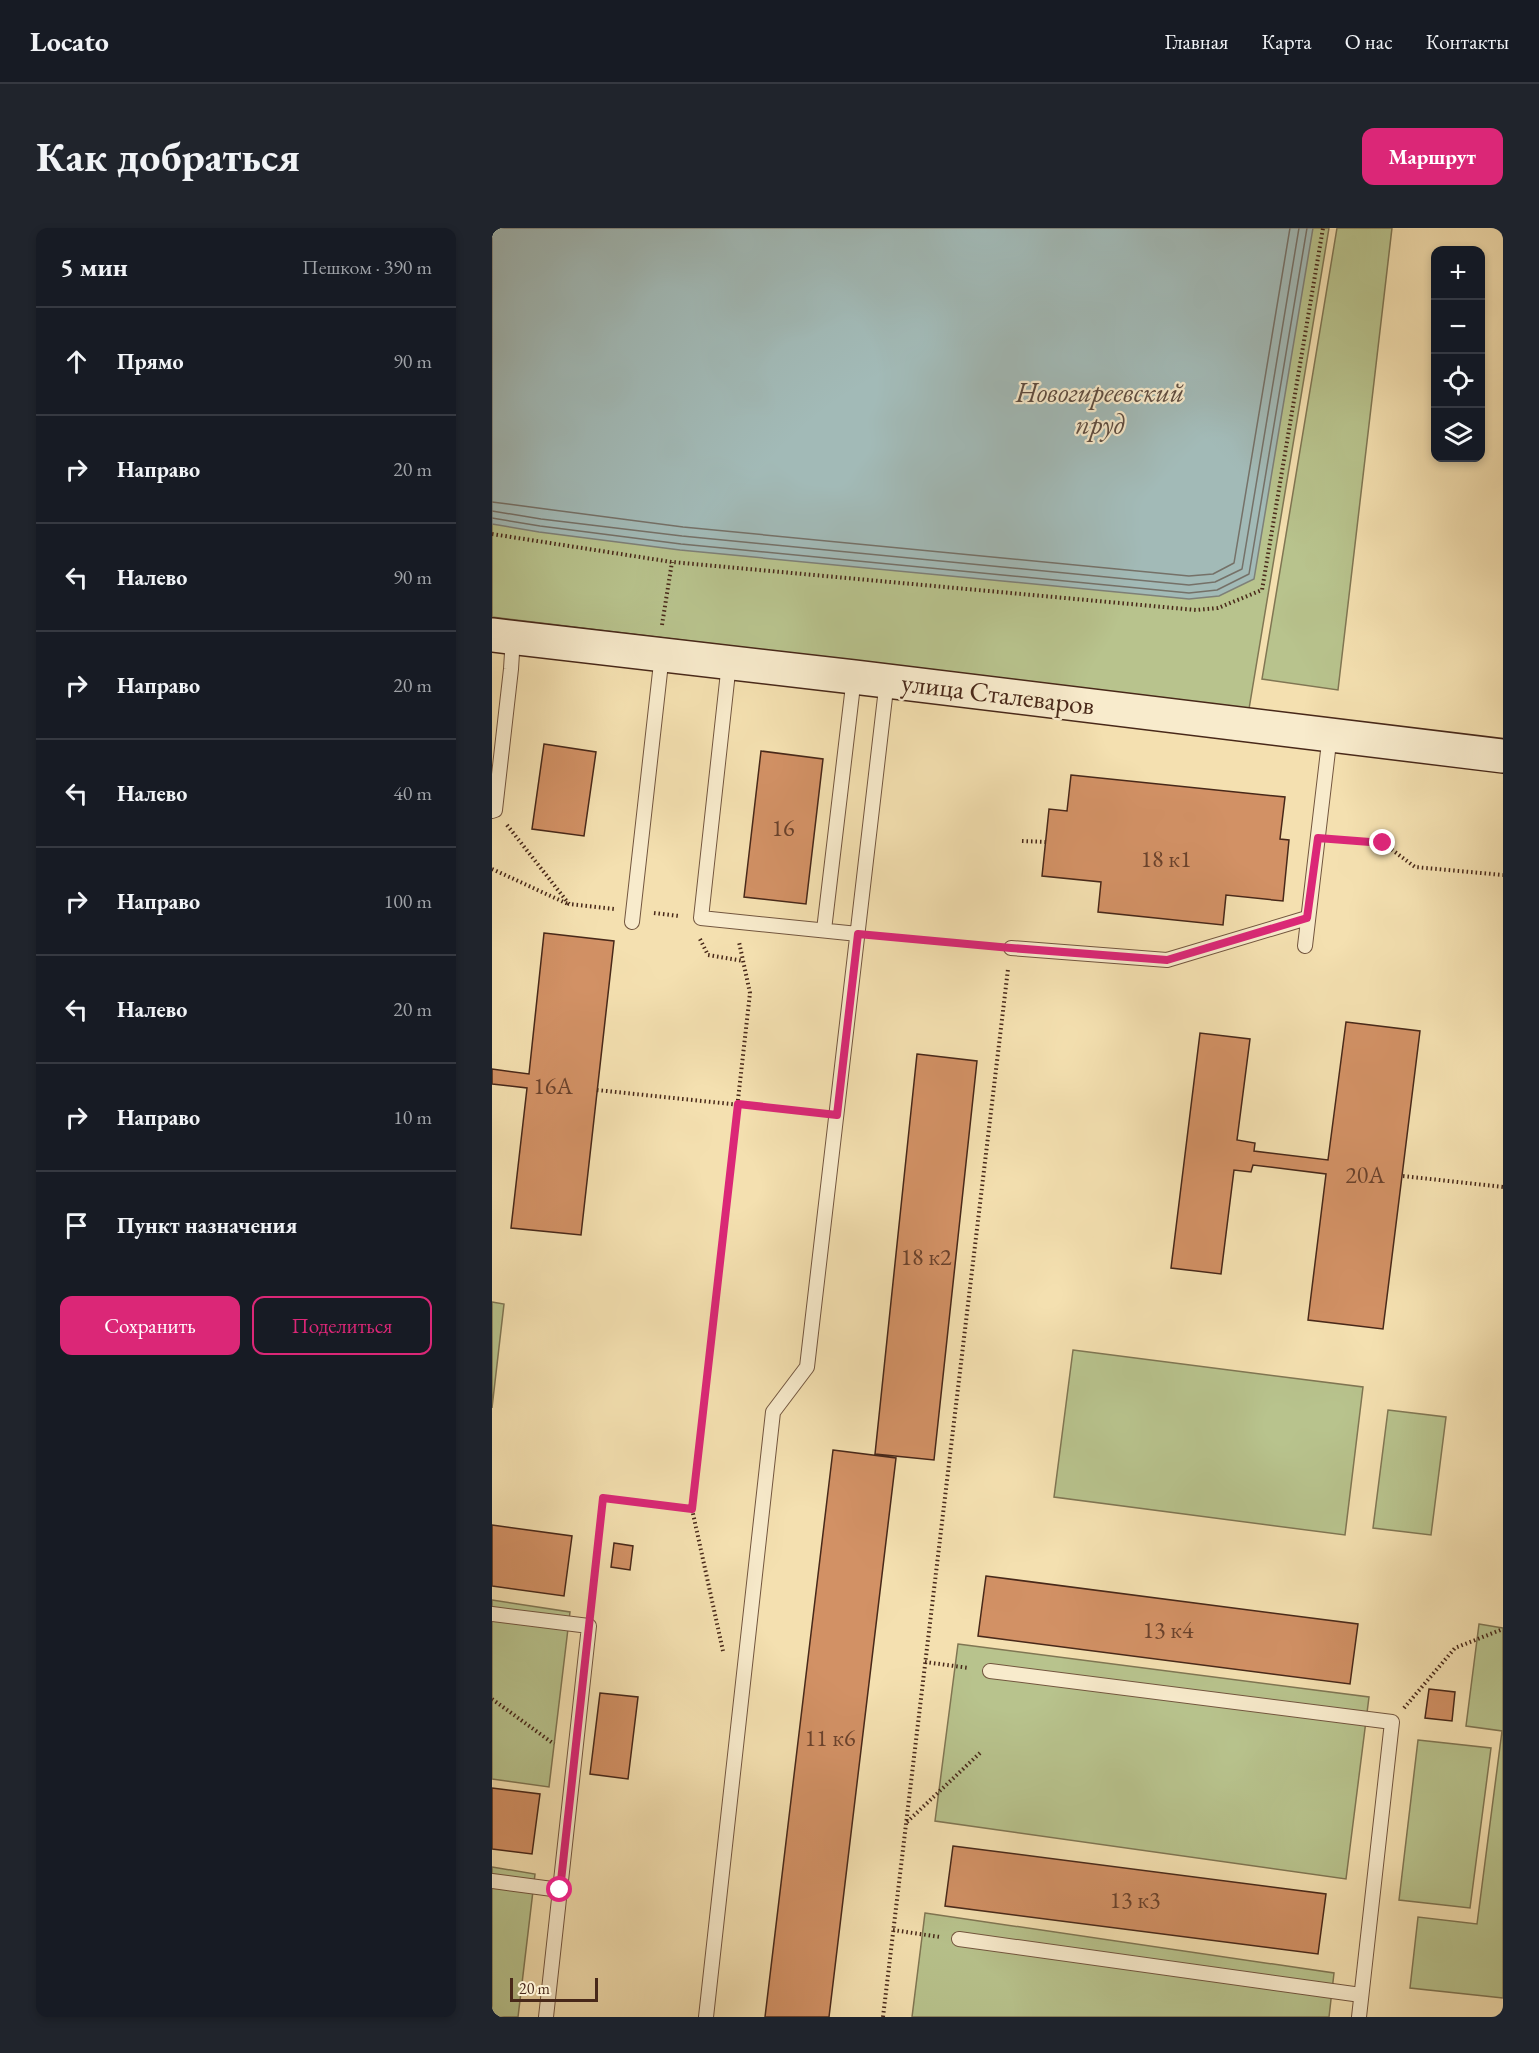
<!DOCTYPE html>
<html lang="ru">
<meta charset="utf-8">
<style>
:root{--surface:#171b24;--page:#20242c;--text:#f1f3f6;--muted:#9ea1a6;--line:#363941;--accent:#db2777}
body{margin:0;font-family:"EB Garamond",serif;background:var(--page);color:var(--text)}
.controls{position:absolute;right:18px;top:18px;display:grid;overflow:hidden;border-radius:12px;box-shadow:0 3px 9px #0003}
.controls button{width:54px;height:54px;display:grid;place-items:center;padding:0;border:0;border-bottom:2px solid var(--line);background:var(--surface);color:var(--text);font:30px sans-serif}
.scale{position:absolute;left:18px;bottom:15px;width:88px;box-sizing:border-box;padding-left:6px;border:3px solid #482819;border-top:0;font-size:16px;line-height:21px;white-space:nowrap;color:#482819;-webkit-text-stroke:4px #f8ebcc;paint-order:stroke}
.stop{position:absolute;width:18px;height:18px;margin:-14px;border:4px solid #db2777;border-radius:50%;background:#fff}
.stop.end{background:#db2777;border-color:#fff;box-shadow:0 2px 6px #0008}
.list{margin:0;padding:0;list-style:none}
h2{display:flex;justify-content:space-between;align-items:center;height:78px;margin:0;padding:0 24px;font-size:26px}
h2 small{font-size:20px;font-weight:400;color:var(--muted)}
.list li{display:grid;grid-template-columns:39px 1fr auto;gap:18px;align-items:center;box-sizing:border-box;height:108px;padding:0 24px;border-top:2px solid var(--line)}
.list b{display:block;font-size:22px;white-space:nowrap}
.list em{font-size:20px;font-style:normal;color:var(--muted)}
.actions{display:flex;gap:12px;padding:18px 24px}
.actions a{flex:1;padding:14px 0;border:2px solid var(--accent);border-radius:12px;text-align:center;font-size:21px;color:var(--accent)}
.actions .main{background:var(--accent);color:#fff}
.icon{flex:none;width:33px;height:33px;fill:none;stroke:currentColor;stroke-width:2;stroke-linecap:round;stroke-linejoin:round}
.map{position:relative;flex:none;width:1011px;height:1789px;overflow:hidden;border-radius:12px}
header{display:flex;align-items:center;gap:36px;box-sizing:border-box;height:84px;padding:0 30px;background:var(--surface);border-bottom:2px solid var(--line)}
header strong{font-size:28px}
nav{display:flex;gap:33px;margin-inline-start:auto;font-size:21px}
.intro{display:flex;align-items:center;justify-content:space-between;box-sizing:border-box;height:144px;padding:0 36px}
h1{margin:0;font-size:42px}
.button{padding:15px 27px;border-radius:12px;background:var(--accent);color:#fff;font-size:21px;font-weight:700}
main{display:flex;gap:36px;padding:0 36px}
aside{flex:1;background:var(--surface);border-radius:12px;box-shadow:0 3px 9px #0003}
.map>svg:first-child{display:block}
.green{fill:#b8c38d;stroke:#807653;stroke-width:1.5}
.water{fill:#a2bab7;stroke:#7e8078;stroke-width:1.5}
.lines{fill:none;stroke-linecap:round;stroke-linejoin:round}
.shore{stroke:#757168;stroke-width:1.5}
.building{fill:#d29165;stroke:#482819;stroke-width:1.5}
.lane-casing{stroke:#73563f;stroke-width:16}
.secondary-casing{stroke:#482819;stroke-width:36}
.path{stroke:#482819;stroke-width:4;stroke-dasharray:1.5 3;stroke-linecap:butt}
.lane{stroke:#f8ebcc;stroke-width:14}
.secondary{stroke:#f8ebcc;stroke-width:33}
.route{stroke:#db2777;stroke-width:8}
.labels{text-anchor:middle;stroke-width:4.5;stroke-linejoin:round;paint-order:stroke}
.number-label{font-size:24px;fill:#6a422c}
.street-label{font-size:27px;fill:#482819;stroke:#f8ebcc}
.water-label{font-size:28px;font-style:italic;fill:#5e4c40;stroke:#f8ebcc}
</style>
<header>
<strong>Locato</strong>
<nav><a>Главная</a><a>Карта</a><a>О нас</a><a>Контакты</a></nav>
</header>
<div class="intro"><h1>Как добраться</h1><a class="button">Маршрут</a></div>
<main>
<aside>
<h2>5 мин<small>Пешком · 390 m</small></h2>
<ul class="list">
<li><svg class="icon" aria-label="ahead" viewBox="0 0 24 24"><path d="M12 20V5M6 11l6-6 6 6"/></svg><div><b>Прямо</b></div><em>90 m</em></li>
<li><svg class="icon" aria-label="right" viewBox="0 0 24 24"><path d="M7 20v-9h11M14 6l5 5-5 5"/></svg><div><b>Направо</b></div><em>20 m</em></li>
<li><svg class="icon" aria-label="left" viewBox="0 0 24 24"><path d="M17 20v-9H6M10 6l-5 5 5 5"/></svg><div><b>Налево</b></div><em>90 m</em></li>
<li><svg class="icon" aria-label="right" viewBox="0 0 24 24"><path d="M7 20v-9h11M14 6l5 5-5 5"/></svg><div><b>Направо</b></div><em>20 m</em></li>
<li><svg class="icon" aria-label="left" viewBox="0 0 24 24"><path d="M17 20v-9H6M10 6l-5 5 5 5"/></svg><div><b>Налево</b></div><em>40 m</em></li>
<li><svg class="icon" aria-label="right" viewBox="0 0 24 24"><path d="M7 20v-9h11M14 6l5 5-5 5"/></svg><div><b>Направо</b></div><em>100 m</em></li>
<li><svg class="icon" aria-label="left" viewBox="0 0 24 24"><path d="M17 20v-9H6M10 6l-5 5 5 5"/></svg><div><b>Налево</b></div><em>20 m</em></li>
<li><svg class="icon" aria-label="right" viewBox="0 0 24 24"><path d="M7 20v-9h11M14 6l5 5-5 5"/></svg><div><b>Направо</b></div><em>10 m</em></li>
<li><svg class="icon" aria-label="arrive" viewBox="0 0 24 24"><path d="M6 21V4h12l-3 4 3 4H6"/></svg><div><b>Пункт назначения</b></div></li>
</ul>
<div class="actions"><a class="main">Сохранить</a><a>Поделиться</a></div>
</aside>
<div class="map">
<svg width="1011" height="1789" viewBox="0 0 1011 1789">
<rect width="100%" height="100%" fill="#f4e0b0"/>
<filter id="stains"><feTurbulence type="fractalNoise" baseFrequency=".00333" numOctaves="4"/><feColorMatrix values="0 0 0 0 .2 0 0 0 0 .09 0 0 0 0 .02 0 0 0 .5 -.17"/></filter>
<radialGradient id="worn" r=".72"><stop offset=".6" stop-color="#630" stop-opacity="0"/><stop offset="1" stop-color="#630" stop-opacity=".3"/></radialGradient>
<!-- green -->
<path class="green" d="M0,0H837L757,481L0,389Z
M845,0H900L846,462L770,451Z
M0,1074L12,1076L0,1180Z
M581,1122L871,1159L853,1307L562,1269Z
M896,1182L954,1189L939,1307L881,1300Z
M0,1372L78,1384L57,1559L0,1551Z
M987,1396L1011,1400V1770L918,1760L926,1689L985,1696L1010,1503L974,1498Z
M466,1416L877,1469L854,1651L443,1593Z
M926,1512L999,1520L978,1680L907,1672Z
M0,1639L43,1646L26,1789H0Z
M433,1685L842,1745L837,1789H420Z"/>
<!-- water -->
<path class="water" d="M0,0H821L762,351L727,368L697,371L188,322L47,304L0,296Z"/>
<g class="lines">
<!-- shore -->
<path class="shore" d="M0,274L191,299L697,348L721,346L742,335L798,0
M0,283L49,291L190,308L697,357L723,354L750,341L807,0
M0,290L48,298L189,316L697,365L725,362L757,346L815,0"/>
</g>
<!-- building -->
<path class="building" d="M52,516L104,524L92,608L40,601Z
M269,523L331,531L314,676L252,669Z
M579,547L793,569L788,611L797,612L791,673L734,667L731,697L606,684L609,654L550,648L557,581L575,583Z
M52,705L122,713L89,1007L19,1000L35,860L0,856V841L37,846Z
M854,794L928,803L891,1101L816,1092L834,946L761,937L759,944L742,942L729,1046L679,1040L708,805L758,811L745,912L763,915L762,923L836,932Z
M425,826L485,833L442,1232L383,1226Z
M341,1222L404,1230L337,1789H273Z
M0,1297L80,1308L72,1368L0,1358Z
M122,1315L141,1318L138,1342L119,1339Z
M494,1348L866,1396L858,1456L486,1408Z
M937,1461L963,1464L960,1493L933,1490Z
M108,1465L146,1469L136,1551L98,1546Z
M0,1560L48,1566L40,1626L0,1621Z
M461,1618L834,1666L826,1726L453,1678Z"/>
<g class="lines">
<defs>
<path id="lane" d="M237,435L209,690L366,706
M0,583L3,582L19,441L21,409
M140,694L170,426
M332,702L362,449
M813,718L838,506
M519,720L675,732L815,690
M0,1386L97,1398L54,1789
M498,1443L900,1494L867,1789
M0,1653L68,1662
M467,1711L869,1767
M214,1789L281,1184L315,1139L395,452"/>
<path id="secondary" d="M0,407L362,449L1011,528"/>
</defs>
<!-- lane casing -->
<use href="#lane" class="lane-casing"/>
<!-- secondary casing -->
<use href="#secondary" class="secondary-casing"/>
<!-- path -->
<path class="path" d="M0,306L180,334L704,382L726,380L770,362L831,0
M170,397L180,334
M15,597L77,676L122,681
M848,611L891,615L923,639L1011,647
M530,613L555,614
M0,641L76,676
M162,685L187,688
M387,708L499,719
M208,711L216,727L251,733
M105,862L325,885
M911,948L1011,959
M200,1281L231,1423
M99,1376L111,1270L200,1281L258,765L247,714
M433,1434L477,1440
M0,1471L62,1516
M912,1480L963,1420L1011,1401
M415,1594L489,1524
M401,1702L448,1709
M391,1789L516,741"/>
<!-- lane -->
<use href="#lane" class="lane"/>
<!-- secondary -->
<use href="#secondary" class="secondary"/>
</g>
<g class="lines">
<!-- route -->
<path class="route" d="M68,1662L111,1270L200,1281L246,876L345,887L366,706L519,720L675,732L815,690L826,610L891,615"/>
</g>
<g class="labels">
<!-- number labels -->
<g class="number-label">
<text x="291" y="608">16</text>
<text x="674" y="639">18 к1</text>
<text x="61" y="866">16А</text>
<text x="873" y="955">20А</text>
<text x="434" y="1037">18 к2</text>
<text x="676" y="1410">13 к4</text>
<text x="338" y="1518">11 к6</text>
<text x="643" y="1680">13 к3</text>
</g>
<!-- street labels -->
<g class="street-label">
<text transform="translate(506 466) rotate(7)" y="9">улица Сталеваров</text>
</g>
<!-- water labels -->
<g class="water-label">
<text x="608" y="174">Новогиреевский<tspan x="608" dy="32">пруд</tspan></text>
</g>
</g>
<rect width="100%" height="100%" filter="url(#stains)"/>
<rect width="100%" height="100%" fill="url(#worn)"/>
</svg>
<div class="controls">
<button>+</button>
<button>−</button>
<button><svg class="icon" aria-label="locate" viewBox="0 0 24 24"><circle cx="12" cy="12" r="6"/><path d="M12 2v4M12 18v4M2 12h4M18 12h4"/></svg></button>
<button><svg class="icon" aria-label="layers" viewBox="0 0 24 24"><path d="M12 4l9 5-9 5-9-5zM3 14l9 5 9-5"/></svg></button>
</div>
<div class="scale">20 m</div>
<div class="stop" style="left:68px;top:1662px"></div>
<div class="stop end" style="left:891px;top:615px"></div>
</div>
</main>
